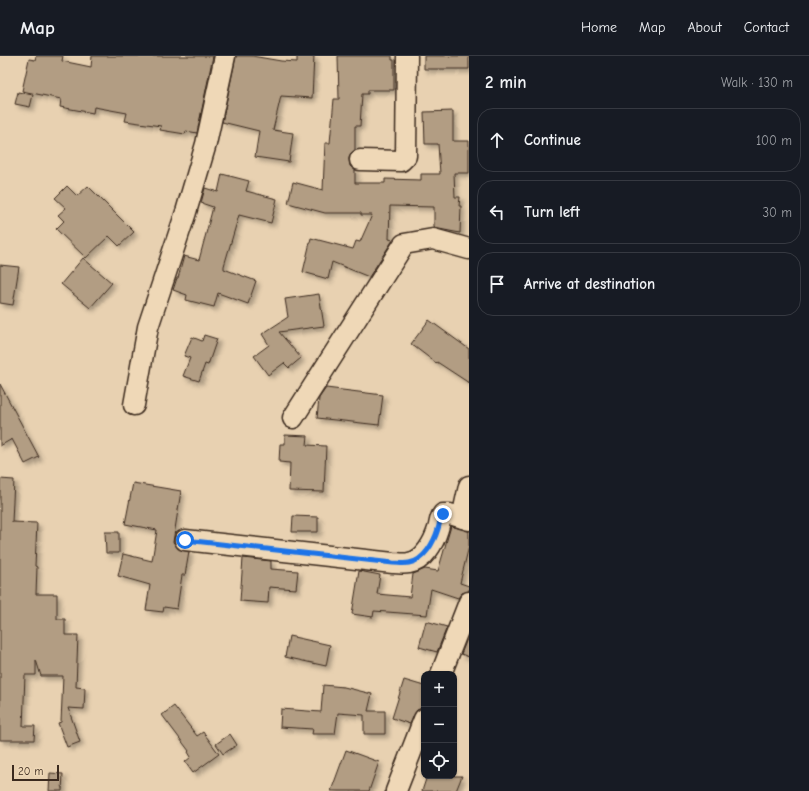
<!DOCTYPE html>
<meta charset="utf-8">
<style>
:root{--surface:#171b24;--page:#20242c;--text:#f1f3f6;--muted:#9ea1a6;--line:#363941}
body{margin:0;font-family:"Comic Neue",sans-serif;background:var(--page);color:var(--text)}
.controls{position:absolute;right:12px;bottom:12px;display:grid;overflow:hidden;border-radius:8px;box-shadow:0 1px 3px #0004}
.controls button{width:36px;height:36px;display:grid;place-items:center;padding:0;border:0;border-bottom:1px solid var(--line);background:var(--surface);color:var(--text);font:20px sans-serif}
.scale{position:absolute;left:12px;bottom:10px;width:47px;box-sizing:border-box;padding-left:4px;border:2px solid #3b2a1e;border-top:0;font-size:11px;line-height:14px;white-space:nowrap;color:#3b2a1e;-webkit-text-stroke:3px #efd8b7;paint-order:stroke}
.stop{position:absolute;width:12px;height:12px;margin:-9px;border:3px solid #1a73e8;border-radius:50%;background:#fff}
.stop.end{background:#1a73e8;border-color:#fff;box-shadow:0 1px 4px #0008}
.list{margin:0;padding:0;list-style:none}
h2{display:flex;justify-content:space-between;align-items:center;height:52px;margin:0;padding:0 16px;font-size:17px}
h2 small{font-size:13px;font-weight:400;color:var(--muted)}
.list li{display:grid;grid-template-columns:26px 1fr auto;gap:12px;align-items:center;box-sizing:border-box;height:64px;margin:0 8px 8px;padding:0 8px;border:1px solid var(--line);border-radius:16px}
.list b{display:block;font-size:15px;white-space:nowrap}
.list em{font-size:13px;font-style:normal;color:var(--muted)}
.icon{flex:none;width:22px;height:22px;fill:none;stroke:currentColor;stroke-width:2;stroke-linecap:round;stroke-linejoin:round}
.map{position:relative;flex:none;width:469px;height:735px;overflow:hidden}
header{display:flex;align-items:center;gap:24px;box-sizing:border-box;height:56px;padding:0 20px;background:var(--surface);border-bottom:1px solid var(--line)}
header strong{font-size:19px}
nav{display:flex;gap:22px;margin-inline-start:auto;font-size:14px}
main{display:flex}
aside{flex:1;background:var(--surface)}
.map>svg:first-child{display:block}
.building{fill:#b29d83;stroke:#3b2a1e;filter:url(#shadow)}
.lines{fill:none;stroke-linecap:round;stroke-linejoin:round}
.minor-casing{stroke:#3b2a1e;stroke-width:23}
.minor{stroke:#efd8b7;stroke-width:20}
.route{stroke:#1a73e8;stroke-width:5}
</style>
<header>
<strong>Map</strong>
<nav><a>Home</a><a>Map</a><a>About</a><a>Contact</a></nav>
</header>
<main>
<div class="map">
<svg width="469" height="735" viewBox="0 0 469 735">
<defs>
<filter id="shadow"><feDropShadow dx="3.5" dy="3.5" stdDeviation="2" flood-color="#0004"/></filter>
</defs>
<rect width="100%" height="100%" fill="#e8d1b1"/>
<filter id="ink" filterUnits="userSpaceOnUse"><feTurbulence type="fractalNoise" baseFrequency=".025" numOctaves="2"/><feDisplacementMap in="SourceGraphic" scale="8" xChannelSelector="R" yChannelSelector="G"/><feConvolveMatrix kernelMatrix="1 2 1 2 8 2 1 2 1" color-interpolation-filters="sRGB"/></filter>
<g filter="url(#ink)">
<!-- building -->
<path class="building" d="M36,0H63L62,5L91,11L92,0H213L197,77L186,75L185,78L160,74L161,70L125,65L127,57L94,51L93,57L60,51L61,43L22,35L29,3L35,4Z
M236,0H252L281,5L297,6V0H314L312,42L281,40L273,74L293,77L289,106L255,101L259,75L222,66Z
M338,0H392V4H394V34H368V38H362L360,70H355V94L350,98L349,103L350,110L355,114V127H385V123L421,124V118H440L438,88H425L424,56L453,55V85H469V117H454L455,141H460L459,150H461L460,177L434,172V151L390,150L389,183L393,184L369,221L332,206L328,223L303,216L311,182L353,193L356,185L360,186L372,159H361V157H325L288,147L293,126L323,134L325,87H330L334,43H339Z
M424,0H469V13H424Z
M18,36L33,39L30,51L15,48Z
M222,118L249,125L246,135L277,143L271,167L239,159L224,210V213L256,225L248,248L218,237L214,251L186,244L187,239L173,234L177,222H178L184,200L199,204L213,151L201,147L205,132L218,136Z
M67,130L77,140L88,130L134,176L119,190L109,180L86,202L56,173L64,165L58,159L66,152L55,142Z
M83,202L112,227L90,252L61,228Z
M0,209L19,211L13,249L0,247Z
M319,238L324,270L279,276L301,302L289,312L284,307L268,319L254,300L269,289L262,278L288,261L285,243Z
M429,264L469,293V327L437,306L436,307L411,288Z
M204,279L217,283L208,309L205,308L199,325L183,320L190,302L184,300L192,281L202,285Z
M0,328L39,401L25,408L12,383L0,390Z
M326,332L383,339L379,369L317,362L319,342Z
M285,379L308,380L307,389L326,390L324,436L289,435L290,407L279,406L280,388H285Z
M0,423L14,424L12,466L37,467L35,510L37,511L36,538H57V563H65V579H78L76,631L85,632L84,653L68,652L80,686L67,691L58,667L61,666L63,620H41L36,604V619H25L23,670H35L34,684H0Z
M133,427L181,435L173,486L179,493L189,496L185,519H182L177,553L164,551L163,556L146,554L150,529L118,520L123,498L152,505L157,474L125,468Z
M293,460L318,461V476H292Z
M451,470L469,475V490L460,527L469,530V535L462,537L458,542L431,533L427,559L374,555L373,561L352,558L359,515L380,519L377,538L410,541L413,518L425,513L438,515Z
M105,476H119V497H106Z
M243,502L271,505V513L298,515L296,533L269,531L268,547L240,545Z
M426,565L447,571L437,596L419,591Z
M469,578V601L461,598Z
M289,580L330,589L326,610L285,601Z
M404,624L424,630L423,652L417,654L410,668L392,662Z
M323,629L344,631L372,638L368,655H385V678H364V659L338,657L335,678H312L313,673L280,671L281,653L321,656Z
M174,650L197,680L203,676L219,698L193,717L185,706L191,701L188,696L189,695L162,659Z
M230,678L237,689L223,698L216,688Z
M346,694L379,706L369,735H331Z
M50,717L63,718L62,735H49Z
M427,720H462L456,735H422Z"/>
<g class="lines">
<defs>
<path id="minor" d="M360,104L401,105L406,100L407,0
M134,349L148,271L186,156L206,88L225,0
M293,362L404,188L433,183L469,193
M462,462L469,430
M185,484L393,507C398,507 404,508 409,507C424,505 434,486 438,473C440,468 439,463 443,458H450L469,464
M441,618L469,546
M396,735L424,663"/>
</defs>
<!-- minor casing -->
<use href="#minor" class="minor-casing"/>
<!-- minor -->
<use href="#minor" class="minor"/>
</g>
</g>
<g class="lines" filter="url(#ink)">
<!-- route -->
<path class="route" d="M185,484L393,507C398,507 404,508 409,507C424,505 434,486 438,473C440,468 439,463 443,458"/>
</g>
</svg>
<div class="controls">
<button>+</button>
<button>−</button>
<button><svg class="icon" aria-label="locate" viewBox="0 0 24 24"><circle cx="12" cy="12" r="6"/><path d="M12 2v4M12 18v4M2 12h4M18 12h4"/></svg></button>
</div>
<div class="scale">20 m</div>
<div class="stop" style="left:185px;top:484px"></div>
<div class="stop end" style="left:443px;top:458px"></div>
</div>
<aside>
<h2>2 min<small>Walk · 130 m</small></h2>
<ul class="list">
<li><svg class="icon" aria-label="ahead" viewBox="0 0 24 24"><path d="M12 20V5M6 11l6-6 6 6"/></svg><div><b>Continue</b></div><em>100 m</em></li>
<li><svg class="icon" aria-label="left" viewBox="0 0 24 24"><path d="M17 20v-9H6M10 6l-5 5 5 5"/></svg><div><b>Turn left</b></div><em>30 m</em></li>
<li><svg class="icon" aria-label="arrive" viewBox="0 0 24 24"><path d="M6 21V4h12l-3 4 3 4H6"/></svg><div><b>Arrive at destination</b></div></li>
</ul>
</aside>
</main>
